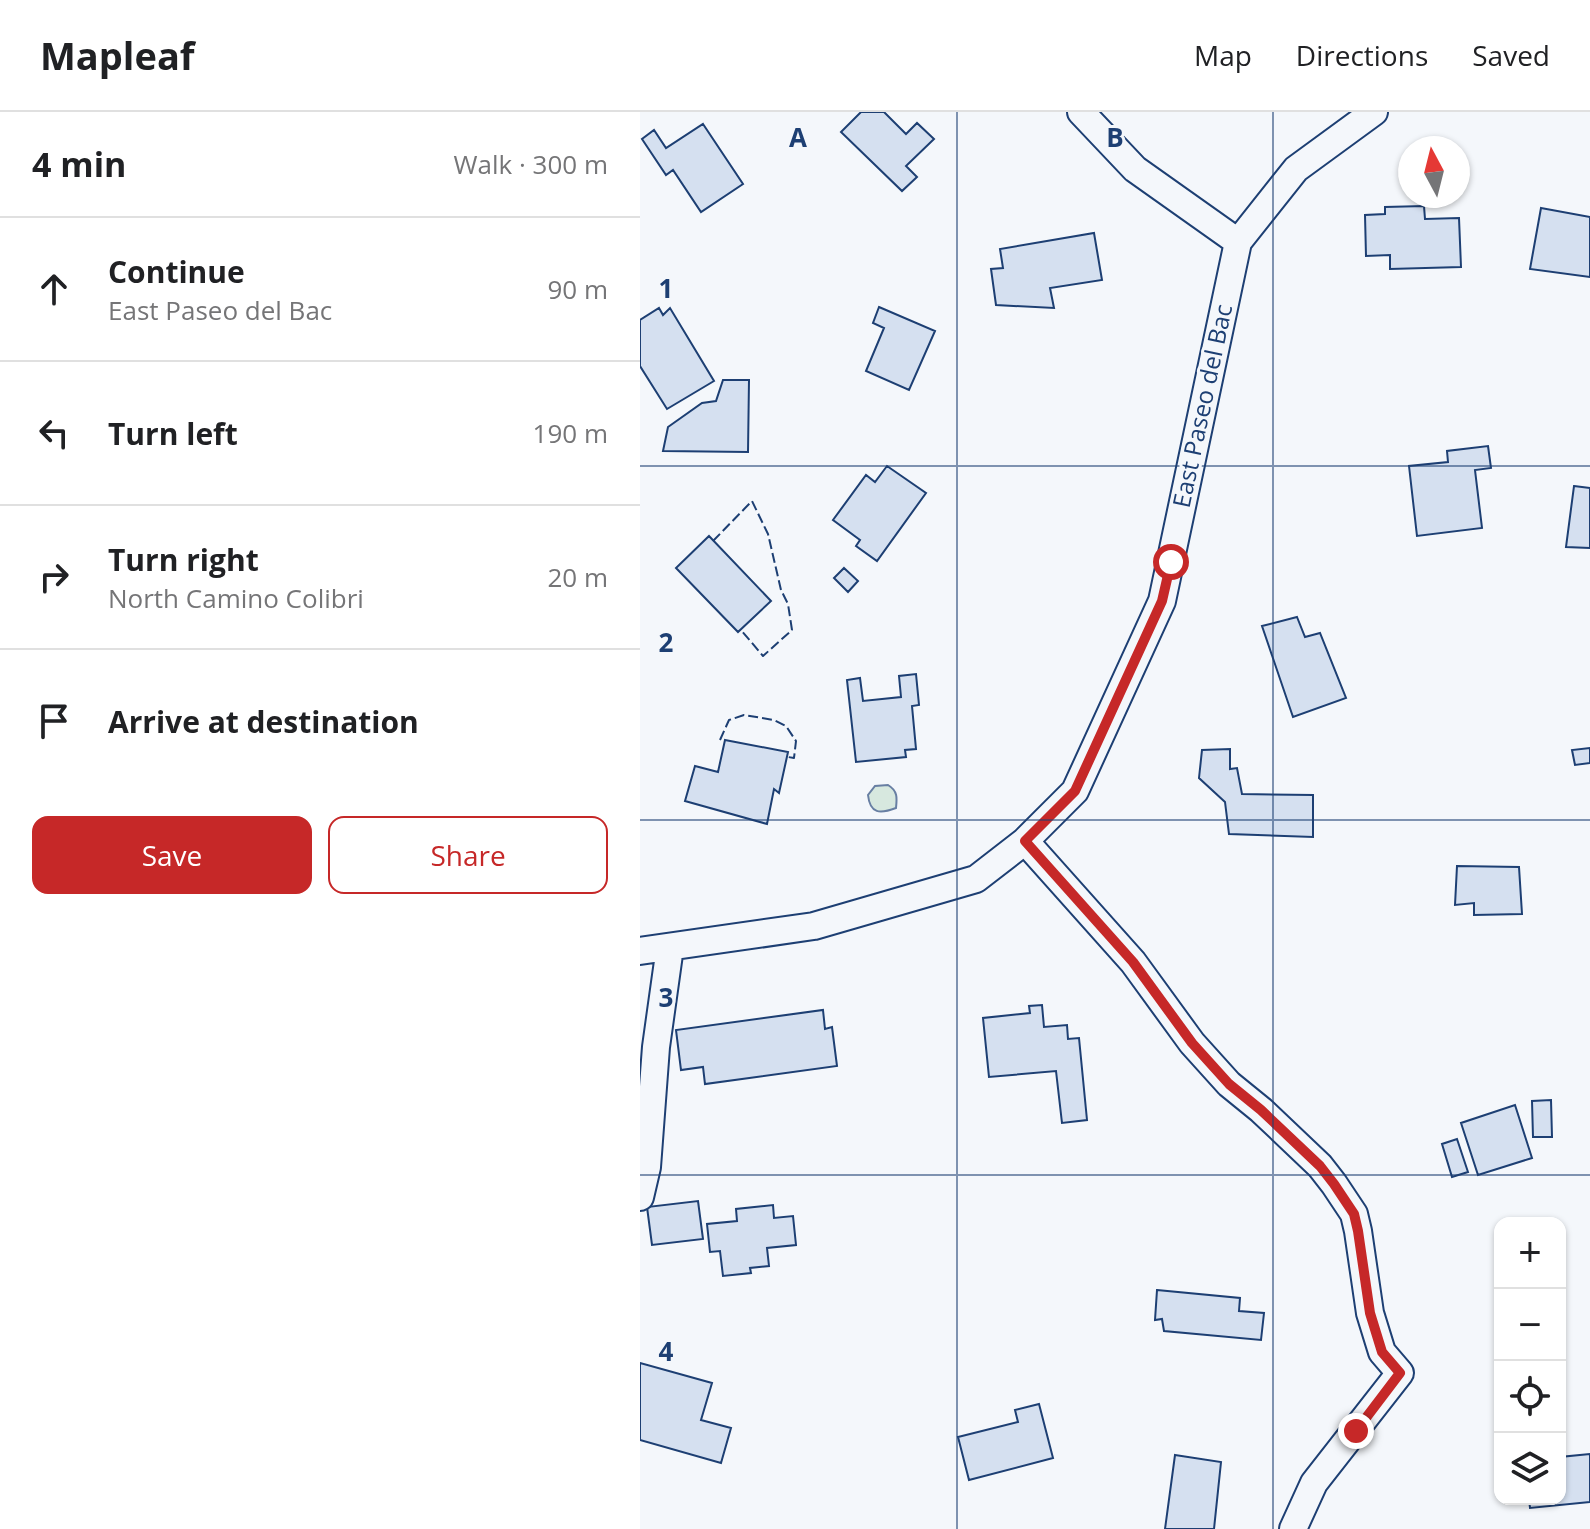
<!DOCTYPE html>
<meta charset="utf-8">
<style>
:root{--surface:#fff;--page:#f2f2f2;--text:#202124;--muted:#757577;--line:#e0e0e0;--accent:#c62828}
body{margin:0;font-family:"Open Sans",sans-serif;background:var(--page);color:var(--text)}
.controls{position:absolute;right:24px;bottom:24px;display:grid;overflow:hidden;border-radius:16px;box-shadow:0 2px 6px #0004}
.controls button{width:72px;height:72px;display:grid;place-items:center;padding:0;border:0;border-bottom:2px solid var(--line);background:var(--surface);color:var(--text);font:40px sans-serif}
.compass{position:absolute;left:758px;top:24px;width:72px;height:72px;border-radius:50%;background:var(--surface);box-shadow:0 2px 6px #0004;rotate:353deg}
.stop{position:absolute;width:24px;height:24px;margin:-18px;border:6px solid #c62828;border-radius:50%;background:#fff}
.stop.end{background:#c62828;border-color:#fff;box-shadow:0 2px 8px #0008}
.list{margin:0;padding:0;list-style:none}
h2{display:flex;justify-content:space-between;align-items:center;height:104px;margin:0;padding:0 32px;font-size:34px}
h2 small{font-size:26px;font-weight:400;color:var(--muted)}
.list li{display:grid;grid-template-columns:52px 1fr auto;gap:24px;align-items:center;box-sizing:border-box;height:144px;padding:0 32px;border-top:2px solid var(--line)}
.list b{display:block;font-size:30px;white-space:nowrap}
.list p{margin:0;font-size:26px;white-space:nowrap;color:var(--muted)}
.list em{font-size:26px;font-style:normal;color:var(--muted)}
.actions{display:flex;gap:16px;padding:24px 32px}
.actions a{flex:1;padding:18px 0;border:2px solid var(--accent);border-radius:16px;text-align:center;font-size:28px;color:var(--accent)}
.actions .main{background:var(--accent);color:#fff}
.icon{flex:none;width:44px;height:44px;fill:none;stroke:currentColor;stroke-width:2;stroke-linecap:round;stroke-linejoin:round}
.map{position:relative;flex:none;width:950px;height:1417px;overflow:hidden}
header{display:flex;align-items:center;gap:48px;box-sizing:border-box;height:112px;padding:0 40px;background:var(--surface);border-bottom:2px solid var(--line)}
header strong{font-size:38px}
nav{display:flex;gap:44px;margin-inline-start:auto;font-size:28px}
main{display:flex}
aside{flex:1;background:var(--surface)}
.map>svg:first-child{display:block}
.green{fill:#d7e8df;stroke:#687fa3;stroke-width:2}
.building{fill:#d5e0f0;stroke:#1d3f73;stroke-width:2}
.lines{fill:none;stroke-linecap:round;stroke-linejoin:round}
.minor-casing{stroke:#1d3f73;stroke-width:30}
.minor{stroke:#f4f7fb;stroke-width:26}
.fence{stroke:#1d3f73;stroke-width:2;stroke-dasharray:10 4;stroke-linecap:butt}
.route{stroke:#c62828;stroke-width:10}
.grid{fill:none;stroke:#1d3f73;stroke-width:2;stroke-opacity:0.55}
.labels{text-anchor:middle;stroke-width:6;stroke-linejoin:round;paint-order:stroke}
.street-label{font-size:24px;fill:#1d3f73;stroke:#f4f7fb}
.grid-label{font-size:26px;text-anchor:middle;font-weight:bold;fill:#1d3f73;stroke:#f4f7fb;stroke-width:6;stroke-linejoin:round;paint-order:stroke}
</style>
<header>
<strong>Mapleaf</strong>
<nav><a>Map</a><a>Directions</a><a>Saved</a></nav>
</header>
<main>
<aside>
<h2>4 min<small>Walk · 300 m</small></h2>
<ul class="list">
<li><svg class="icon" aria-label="ahead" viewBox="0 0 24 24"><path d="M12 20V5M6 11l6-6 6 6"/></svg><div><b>Continue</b><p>East Paseo del Bac</p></div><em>90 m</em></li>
<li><svg class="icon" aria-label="left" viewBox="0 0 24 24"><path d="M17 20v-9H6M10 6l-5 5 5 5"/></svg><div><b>Turn left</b></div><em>190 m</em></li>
<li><svg class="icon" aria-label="right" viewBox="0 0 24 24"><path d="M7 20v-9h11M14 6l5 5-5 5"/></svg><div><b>Turn right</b><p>North Camino Colibri</p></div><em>20 m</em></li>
<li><svg class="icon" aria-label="arrive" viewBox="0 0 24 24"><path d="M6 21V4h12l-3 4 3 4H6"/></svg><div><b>Arrive at destination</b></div></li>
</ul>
<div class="actions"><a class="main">Save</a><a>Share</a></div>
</aside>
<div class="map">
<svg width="950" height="1417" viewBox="0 0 950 1417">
<rect width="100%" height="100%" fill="#f4f7fb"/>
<!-- green -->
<path class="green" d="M248,673C258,679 257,686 256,696C240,702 230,702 228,683L235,674Z"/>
<!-- building -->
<path class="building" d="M221,0H244L266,22L277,11L294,27L266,54L277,65L262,79L201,20Z
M63,12L103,72L61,100L33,58L26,63L2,27L14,18L26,36Z
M784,94L785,107L819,106L821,155L750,157V143L726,144L725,103L745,102V95Z
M901,96L950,105V165L890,157Z
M454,121L462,168L410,176L414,196L356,193L351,157L363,156L360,137Z
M239,195L295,219L269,278L226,259L244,216L233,211Z
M19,196L23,203L30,196L74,269L27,297L0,254V208Z
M83,268H109L108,340L23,339L28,315L62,291L76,289Z
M848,334L851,356L835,358L842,416L777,424L769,354L808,350L807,339Z
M247,354L286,381L237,449L216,434L220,428L193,408L226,363L235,370Z
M934,374L950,376V436L926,435Z
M69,424L131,489L98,520L36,456Z
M204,456L218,469L208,480L194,466Z
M657,505L665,525L680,521L706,586L653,605L622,514Z
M276,562L279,593L272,594L276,637L265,638L266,645L216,650L207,568L220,566L223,589L261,585L259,564Z
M85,628L148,640L139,681L134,677L127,712L45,689L55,654L78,660Z
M950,636V651L935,653L932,638Z
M590,637V657L597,656L602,682L673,683V725L589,722L585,690L559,666L562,638Z
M817,754L879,755L882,802L834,803V791L815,793Z
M402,893L404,915L427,913L428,927L439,926L447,1008L422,1011L416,959L349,965L343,906L390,901L389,894Z
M183,898L185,917L192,915L197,954L65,972L63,955L41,958L36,918Z
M911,988L912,1025H893L892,989Z
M875,993L892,1046L838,1063L821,1011Z
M817,1027L828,1060L812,1065L802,1032Z
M58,1089L63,1127L12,1133L7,1095Z
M133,1093L134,1106L153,1104L156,1133L127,1136L129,1154L110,1156L111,1161L83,1164L80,1139L70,1140L67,1112L97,1109L96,1097Z
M517,1178L600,1186L599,1199L624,1201L621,1228L524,1219L522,1207L515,1208Z
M0,1251L72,1271L61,1308L91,1316L81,1351L0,1328Z
M399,1292L413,1346L329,1368L318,1325L378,1310L375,1298Z
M950,1342V1390L890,1396L889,1387H920V1345Z
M535,1343L581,1350L574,1417H525Z"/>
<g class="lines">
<defs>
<path id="minor" d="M441,0L495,57L598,130
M385,729L493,850L552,931L589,972L621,998L680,1054L694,1072L714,1102L718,1119L730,1201L742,1240L760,1261L674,1371L653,1417
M0,839L174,814L336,767L385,729L435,679L522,489L598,130L656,57L734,0
M0,1085L7,1055L16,935L30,835"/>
</defs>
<!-- minor casing -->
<use href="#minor" class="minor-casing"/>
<!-- minor -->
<use href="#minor" class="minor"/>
<!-- fence -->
<path class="fence" d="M73,429L112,389L128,422L141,478L148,492L152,518L123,544L101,518
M80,628L89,608L104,603L134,608L146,614L156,629L154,646L148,645"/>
</g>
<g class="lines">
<!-- route -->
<path class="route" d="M531,450L522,489L435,679L385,729L493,850L552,931L589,972L621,998L680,1054L694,1072L714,1102L718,1119L730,1201L742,1240L760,1261L716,1319"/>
</g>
<!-- grid -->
<path class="grid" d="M317,0V1417M633,0V1417M0,354H950M0,708H950M0,1063H950"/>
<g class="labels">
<!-- street labels -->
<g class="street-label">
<text transform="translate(563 294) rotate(-78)" y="8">East Paseo del Bac</text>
</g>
</g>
<g class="grid-label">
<text x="158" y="35">A</text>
<text x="475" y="35">B</text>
<text x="26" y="186">1</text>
<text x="26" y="540">2</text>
<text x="26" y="895">3</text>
<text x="26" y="1249">4</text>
</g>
</svg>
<div class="controls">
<button>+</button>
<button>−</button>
<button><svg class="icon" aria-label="locate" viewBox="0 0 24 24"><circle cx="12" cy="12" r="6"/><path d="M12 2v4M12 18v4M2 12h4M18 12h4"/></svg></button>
<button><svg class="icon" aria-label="layers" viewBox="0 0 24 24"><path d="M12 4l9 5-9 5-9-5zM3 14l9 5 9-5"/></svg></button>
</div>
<svg class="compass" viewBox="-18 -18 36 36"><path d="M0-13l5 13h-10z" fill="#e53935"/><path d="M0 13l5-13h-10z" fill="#757577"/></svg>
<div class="stop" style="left:531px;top:450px"></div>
<div class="stop end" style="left:716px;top:1319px"></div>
</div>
</main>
